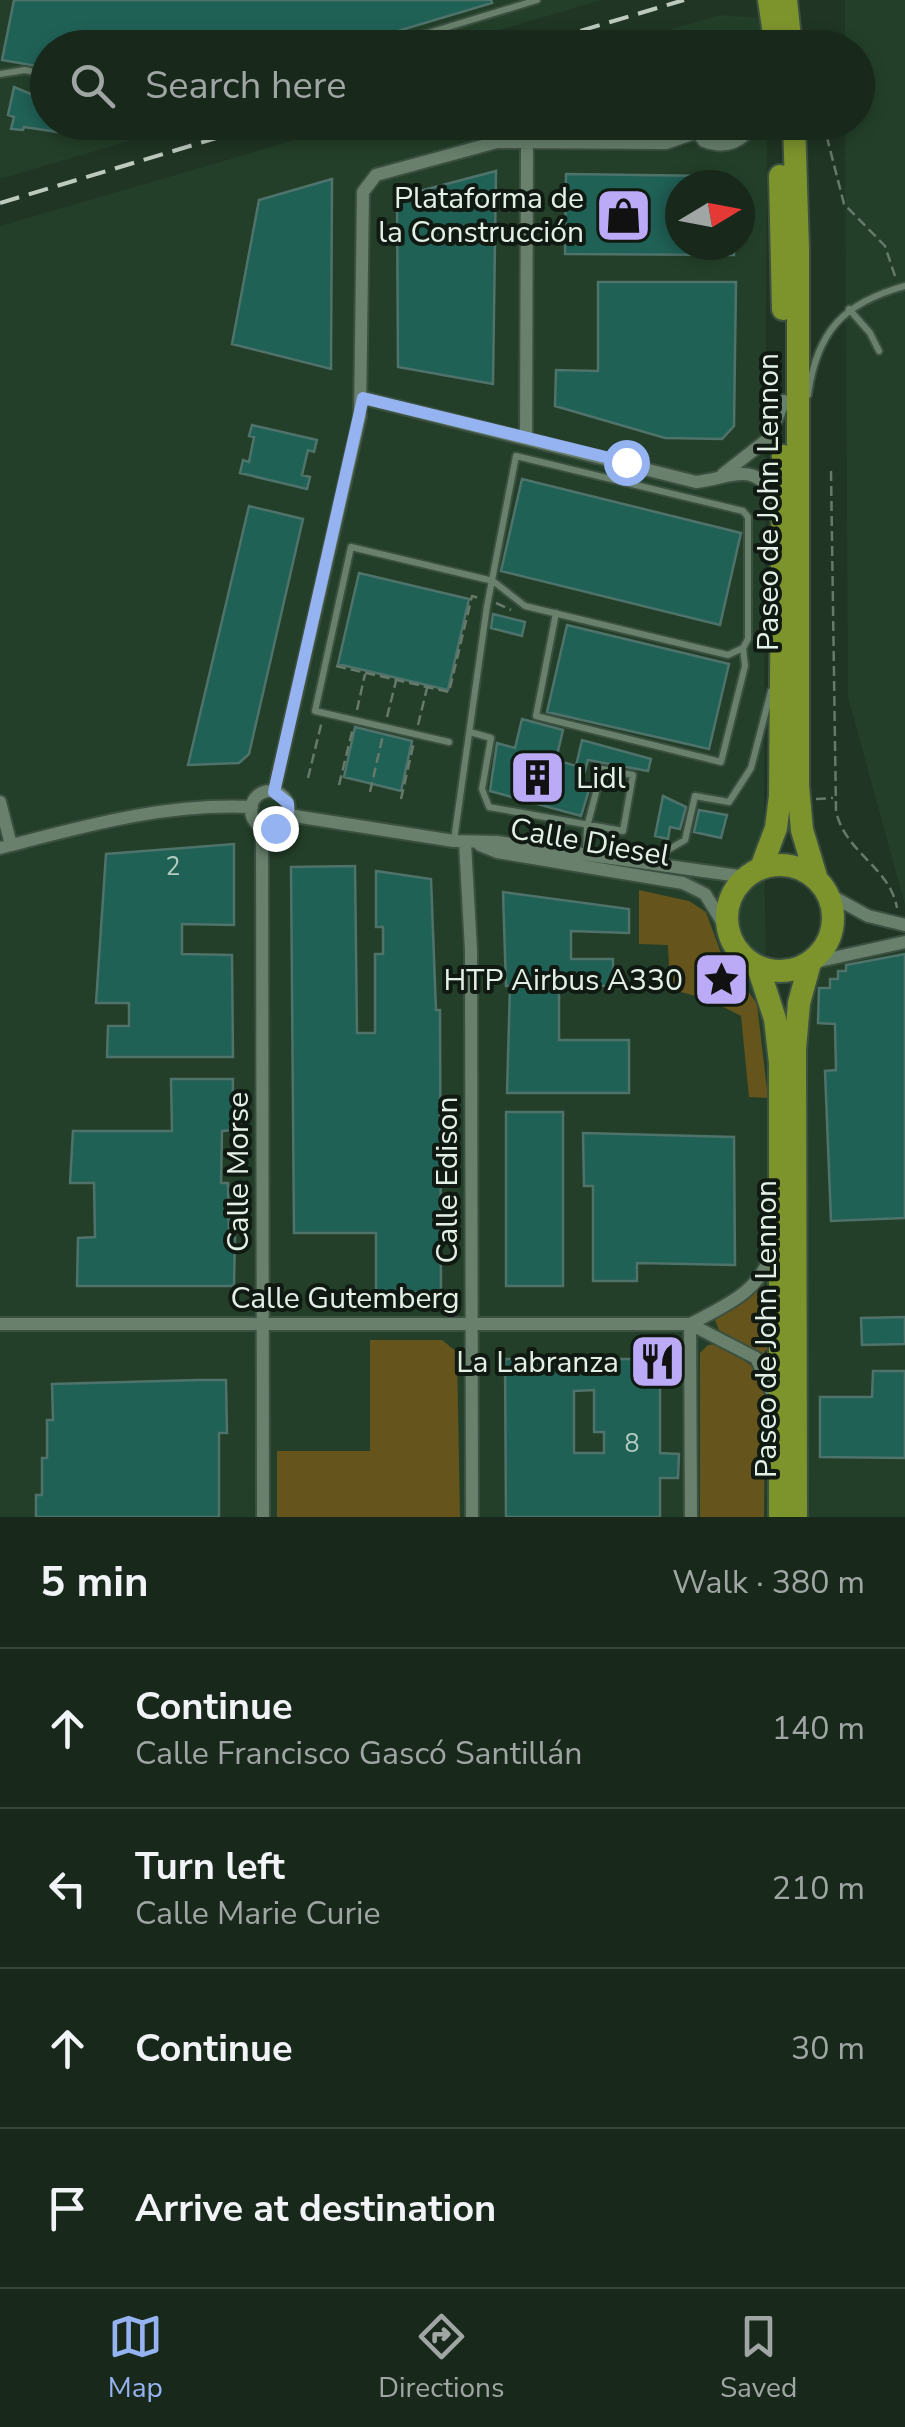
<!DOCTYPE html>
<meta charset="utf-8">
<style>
:root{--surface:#18281b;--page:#213024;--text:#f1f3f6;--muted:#9fa6a3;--line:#36443a;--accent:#95b2f1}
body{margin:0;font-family:"Nunito Sans",sans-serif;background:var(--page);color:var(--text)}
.compass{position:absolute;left:665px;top:170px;width:90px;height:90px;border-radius:50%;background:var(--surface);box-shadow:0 5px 15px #0003;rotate:80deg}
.stop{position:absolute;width:30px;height:30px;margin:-22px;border:8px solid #95b2f1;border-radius:50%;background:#fff}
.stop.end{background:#95b2f1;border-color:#fff;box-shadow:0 2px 10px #0008}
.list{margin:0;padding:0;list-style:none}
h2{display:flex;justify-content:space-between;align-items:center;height:130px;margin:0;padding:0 40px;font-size:42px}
h2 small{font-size:32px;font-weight:400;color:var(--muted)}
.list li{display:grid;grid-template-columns:65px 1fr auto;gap:30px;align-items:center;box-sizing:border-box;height:160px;padding:0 40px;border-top:2px solid var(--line)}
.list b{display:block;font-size:38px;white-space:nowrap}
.list p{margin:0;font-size:32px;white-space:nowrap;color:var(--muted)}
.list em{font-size:32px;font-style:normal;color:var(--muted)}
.icon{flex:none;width:55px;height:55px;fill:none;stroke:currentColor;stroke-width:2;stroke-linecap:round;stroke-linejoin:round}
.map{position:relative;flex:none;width:905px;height:1517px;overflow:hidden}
.search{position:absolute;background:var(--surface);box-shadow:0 5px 15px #0003;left:30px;right:30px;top:30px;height:110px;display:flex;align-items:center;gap:25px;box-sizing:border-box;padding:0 35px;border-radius:55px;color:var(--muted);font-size:38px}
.sheet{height:770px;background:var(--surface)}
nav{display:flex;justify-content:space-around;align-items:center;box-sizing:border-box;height:140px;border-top:2px solid var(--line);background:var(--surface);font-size:28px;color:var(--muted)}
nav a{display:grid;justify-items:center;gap:5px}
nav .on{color:var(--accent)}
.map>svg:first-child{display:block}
.built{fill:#233f29;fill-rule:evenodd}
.green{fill:#65541b}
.building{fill:#206156;stroke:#4f726a;stroke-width:2.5;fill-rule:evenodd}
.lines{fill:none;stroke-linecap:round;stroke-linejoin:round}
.lane-casing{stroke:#3c5041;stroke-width:10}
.street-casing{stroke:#3c5041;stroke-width:16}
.highway-casing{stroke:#3c5041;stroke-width:26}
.path{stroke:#66796a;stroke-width:2.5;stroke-dasharray:10 5;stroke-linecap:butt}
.lane{stroke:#68806c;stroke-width:6}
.street{stroke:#68806c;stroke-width:12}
.highway{stroke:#7d942d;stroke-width:22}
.rail{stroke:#bdcbbf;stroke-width:4;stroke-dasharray:20 10;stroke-linecap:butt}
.route{stroke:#95b2f1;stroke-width:12}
.labels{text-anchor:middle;stroke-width:8;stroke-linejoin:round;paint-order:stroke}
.number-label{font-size:25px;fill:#b2ccc1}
.poi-label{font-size:30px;fill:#e3f0e5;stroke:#111a12;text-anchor:end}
.street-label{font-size:30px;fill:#e3f0e5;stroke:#111a12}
</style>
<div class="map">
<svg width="905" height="1517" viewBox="0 0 905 1517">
<rect width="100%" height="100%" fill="#203524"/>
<!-- built -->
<path class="built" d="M0,0H602L442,47L48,48V122L190,123L0,179Z
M845,0H905V905L848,697L845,123L858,122V48L845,47Z
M720,15L758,18L764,47H610Z
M354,123H767L764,815L772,1517H0V226ZM680,185H740V245H680Z
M905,951V1517H804L805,1024L812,985L828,962Z"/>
<!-- green -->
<path class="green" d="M639,890L689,901L706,912L721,953L757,1004L768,1098L749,1097L741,1016L710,1000L670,989L668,945L639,944Z
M763,1285L771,1290L769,1347L762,1355L719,1330L715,1320Z
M370,1340H442L457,1352L460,1517H277V1451H370Z
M718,1344L757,1369L765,1386L764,1517H700V1353L708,1345Z"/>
<!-- building -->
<path class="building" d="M14,0H491L492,3L341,48H48V68L2,60Z
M14,87L48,101V122H81L78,135L24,127L23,130L11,129L14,117L8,115Z
M496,171L493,384L398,367L397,197Z
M566,174L714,176V185H680V245H734V255L565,254Z
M332,179L331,369L232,344L259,200Z
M598,282H736L734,426L722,439L665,438L555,406L556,370L598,371Z
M252,425L317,440L314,452L308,450L302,475L310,477L307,489L240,473L243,460L249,462L254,437L249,436Z
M522,479L741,533L720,625L501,571Z
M249,506L303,519L249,754L239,763L188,765Z
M359,573L469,599L448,690L338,664Z
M493,614L525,622L522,636L491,628Z
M567,625L729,664L709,749L547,712Z
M522,719L563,730L556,760L576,766L582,740L651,759L648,771L588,760L580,788L589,790L581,816L490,791L497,743L515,748Z
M355,727L412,741L401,791L344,777Z
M663,796L686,807L680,829L670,827L668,839L655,836Z
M699,810L727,815L721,838L694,832Z
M234,844V925L182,924V954L232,955L233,1057H107L108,1026H129V1003H96L106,854Z
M355,866L357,1033H375V954H383V927H376V871L431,879L436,1010H440L441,1292L376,1293V1233H294L291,867Z
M503,892L629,909V933L571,931V959H613V986H559V1040H629V1093H507L510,986H506Z
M905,954V1218L831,1221L825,1071L836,1070L835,1024L818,1023L819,988H830V979H838V971H846V965Z
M171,1079H233L232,1130L222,1131L221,1183H228L229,1236L235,1237L234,1286H77L78,1238L95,1237L94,1183H70L73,1131H172Z
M506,1112H563V1286H506Z
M583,1133L734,1137L735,1265L637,1263V1281H593V1186H584Z
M905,1317V1344L862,1345L861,1318Z
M505,1359H660V1453L679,1454L678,1478H660V1517H506ZM594,1390V1432H604V1453H574V1391Z
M873,1371H905V1458L820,1457V1397H872Z
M198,1380H226L227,1433H219V1517H36V1495H42V1458H47V1420H53L52,1384Z"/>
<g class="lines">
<defs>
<path id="lane" d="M379,48L537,0
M0,74L25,70L48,75
M849,309L870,333L879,351
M808,395C817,330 844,303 905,286
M556,613L536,716L721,762L745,666L743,648
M470,732L491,738L482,789L489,807L623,831L633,775L602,769L587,827L586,853
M449,742L315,711L351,547L493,581L525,606L728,655L743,648L748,639V517L743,511L516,456L487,606L454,840
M649,861L685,840L695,796L729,802L751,768L771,691"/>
<path id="street" d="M689,122L704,141C726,149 743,143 754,122
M363,398L696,482C735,477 760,458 776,506
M526,438L527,142
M723,474L768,439L784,401
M251 810a19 19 0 1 1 38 0a19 19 0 1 1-38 0Z
M274,792L360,416L363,192L376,175L497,142L666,143L695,133
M0,802L11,845
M288,815L454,841L497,842L746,877
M262,827L263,1517
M465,843L471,950L472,1517
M480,845L497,852L683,883L705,894L728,931
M0,848C85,826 164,803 252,807
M828,894L868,916L905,925
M810,963L905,942
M0,1324H690L756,1358L773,1395
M690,1324L691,1517
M690,1324C725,1306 764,1290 772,1248"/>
<path id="highway" d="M769,0L776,48
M786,0L791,48
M794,122L798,249V786L802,830L817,880
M780,176L783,309
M727 918a53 53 0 1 1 106 0a53 53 0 1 1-106 0Z
M761,868L776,828L780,796L783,456
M758,967L775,1019L780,1063V1517
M796,1517L795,1049L799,1003L810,963"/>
</defs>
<!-- lane casing -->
<use href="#lane" class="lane-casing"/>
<!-- street casing -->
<use href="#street" class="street-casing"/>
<!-- highway casing -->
<use href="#highway" class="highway-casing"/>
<!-- path -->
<path class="path" d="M823,122L844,204L885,246L896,279
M831,471L836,811C845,853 890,867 897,908
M496,603L511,610
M336,666L449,692L472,596L479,598
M357,710L365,674
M387,717L396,681
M418,725L427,688
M308,778L322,721
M339,785L353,728
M370,792L383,735
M401,799L414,742
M816,799L833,798"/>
<!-- lane -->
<use href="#lane" class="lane"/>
<!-- street -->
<use href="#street" class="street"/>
<!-- highway -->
<use href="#highway" class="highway"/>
<!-- rail -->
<path class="rail" d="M499,48L534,37
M523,48L684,0
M0,203L270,122"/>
</g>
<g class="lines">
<!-- route -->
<path class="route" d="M275,828L288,816V803L274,792L363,398L626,462"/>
</g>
<!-- icons -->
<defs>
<symbol id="shop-square" viewBox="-11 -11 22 22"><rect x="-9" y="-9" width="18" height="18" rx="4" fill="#bbaaf6" stroke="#111a12"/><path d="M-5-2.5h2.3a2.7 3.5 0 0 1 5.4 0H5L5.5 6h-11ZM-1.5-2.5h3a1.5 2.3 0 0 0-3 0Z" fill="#111"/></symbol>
<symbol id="building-square" viewBox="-11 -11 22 22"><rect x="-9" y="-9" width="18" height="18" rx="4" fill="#bbaaf6" stroke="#111a12"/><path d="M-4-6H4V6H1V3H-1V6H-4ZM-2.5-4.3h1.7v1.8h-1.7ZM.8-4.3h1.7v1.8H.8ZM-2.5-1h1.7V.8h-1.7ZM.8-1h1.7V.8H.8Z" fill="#111"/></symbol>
<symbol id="sight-square" viewBox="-11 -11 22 22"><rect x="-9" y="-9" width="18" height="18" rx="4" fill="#bbaaf6" stroke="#111a12"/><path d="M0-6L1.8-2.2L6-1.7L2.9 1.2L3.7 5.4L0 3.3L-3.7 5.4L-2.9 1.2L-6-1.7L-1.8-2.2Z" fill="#111"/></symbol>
<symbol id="restaurant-square" viewBox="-11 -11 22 22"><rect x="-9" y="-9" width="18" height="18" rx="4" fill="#bbaaf6" stroke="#111a12"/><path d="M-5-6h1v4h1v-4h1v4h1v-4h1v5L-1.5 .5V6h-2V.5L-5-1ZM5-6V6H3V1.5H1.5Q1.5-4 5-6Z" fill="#111"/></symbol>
</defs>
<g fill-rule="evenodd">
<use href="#shop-square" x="592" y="184" width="63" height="63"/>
<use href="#building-square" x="506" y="746" width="63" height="63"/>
<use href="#sight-square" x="690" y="948" width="63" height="63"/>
<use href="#restaurant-square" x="626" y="1330" width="63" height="63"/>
</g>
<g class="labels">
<!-- number labels -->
<g class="number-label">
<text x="173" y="875">2</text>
<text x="632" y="1452">8</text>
</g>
<!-- poi labels -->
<g class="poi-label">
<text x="584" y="208">Plataforma de<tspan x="584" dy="34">la Construcción</tspan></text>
<text x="576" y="788" text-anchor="start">Lidl</text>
<text x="683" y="990">HTP Airbus A330</text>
<text x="619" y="1372">La Labranza</text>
</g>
<!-- street labels -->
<g class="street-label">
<text transform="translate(768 502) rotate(-90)" y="10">Paseo de John Lennon</text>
<text transform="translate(590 842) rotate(10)" y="10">Calle Diesel</text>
<text transform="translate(238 1172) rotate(-90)" y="10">Calle Morse</text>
<text transform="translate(447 1180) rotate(-90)" y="10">Calle Edison</text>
<text x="345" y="1308">Calle Gutemberg</text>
<text transform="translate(766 1329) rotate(-90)" y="10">Paseo de John Lennon</text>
</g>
</g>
</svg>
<svg class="compass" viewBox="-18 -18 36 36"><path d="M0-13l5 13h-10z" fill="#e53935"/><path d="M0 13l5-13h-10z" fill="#9fa6a3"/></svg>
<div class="stop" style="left:626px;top:462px"></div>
<div class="stop end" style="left:275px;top:828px"></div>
<div class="search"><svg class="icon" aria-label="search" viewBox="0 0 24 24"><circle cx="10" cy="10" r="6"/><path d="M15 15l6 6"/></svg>Search here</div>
</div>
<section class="sheet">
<h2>5 min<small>Walk · 380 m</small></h2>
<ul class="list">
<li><svg class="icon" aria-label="ahead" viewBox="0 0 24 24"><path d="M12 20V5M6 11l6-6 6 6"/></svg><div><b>Continue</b><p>Calle Francisco Gascó Santillán</p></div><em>140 m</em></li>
<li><svg class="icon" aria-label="left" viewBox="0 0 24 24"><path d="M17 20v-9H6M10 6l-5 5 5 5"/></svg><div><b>Turn left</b><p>Calle Marie Curie</p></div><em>210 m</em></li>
<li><svg class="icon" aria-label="ahead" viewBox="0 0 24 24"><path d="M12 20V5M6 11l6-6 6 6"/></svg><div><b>Continue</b></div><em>30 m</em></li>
<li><svg class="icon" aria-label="arrive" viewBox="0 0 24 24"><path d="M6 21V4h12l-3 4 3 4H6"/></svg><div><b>Arrive at destination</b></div></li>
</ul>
</section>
<nav>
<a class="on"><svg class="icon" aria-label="map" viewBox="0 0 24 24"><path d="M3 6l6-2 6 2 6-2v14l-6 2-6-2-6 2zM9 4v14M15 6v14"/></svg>Map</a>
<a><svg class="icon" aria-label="directions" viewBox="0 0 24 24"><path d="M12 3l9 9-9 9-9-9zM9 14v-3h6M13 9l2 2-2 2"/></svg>Directions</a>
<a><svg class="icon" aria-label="saved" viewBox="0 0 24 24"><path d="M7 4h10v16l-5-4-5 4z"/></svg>Saved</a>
</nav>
